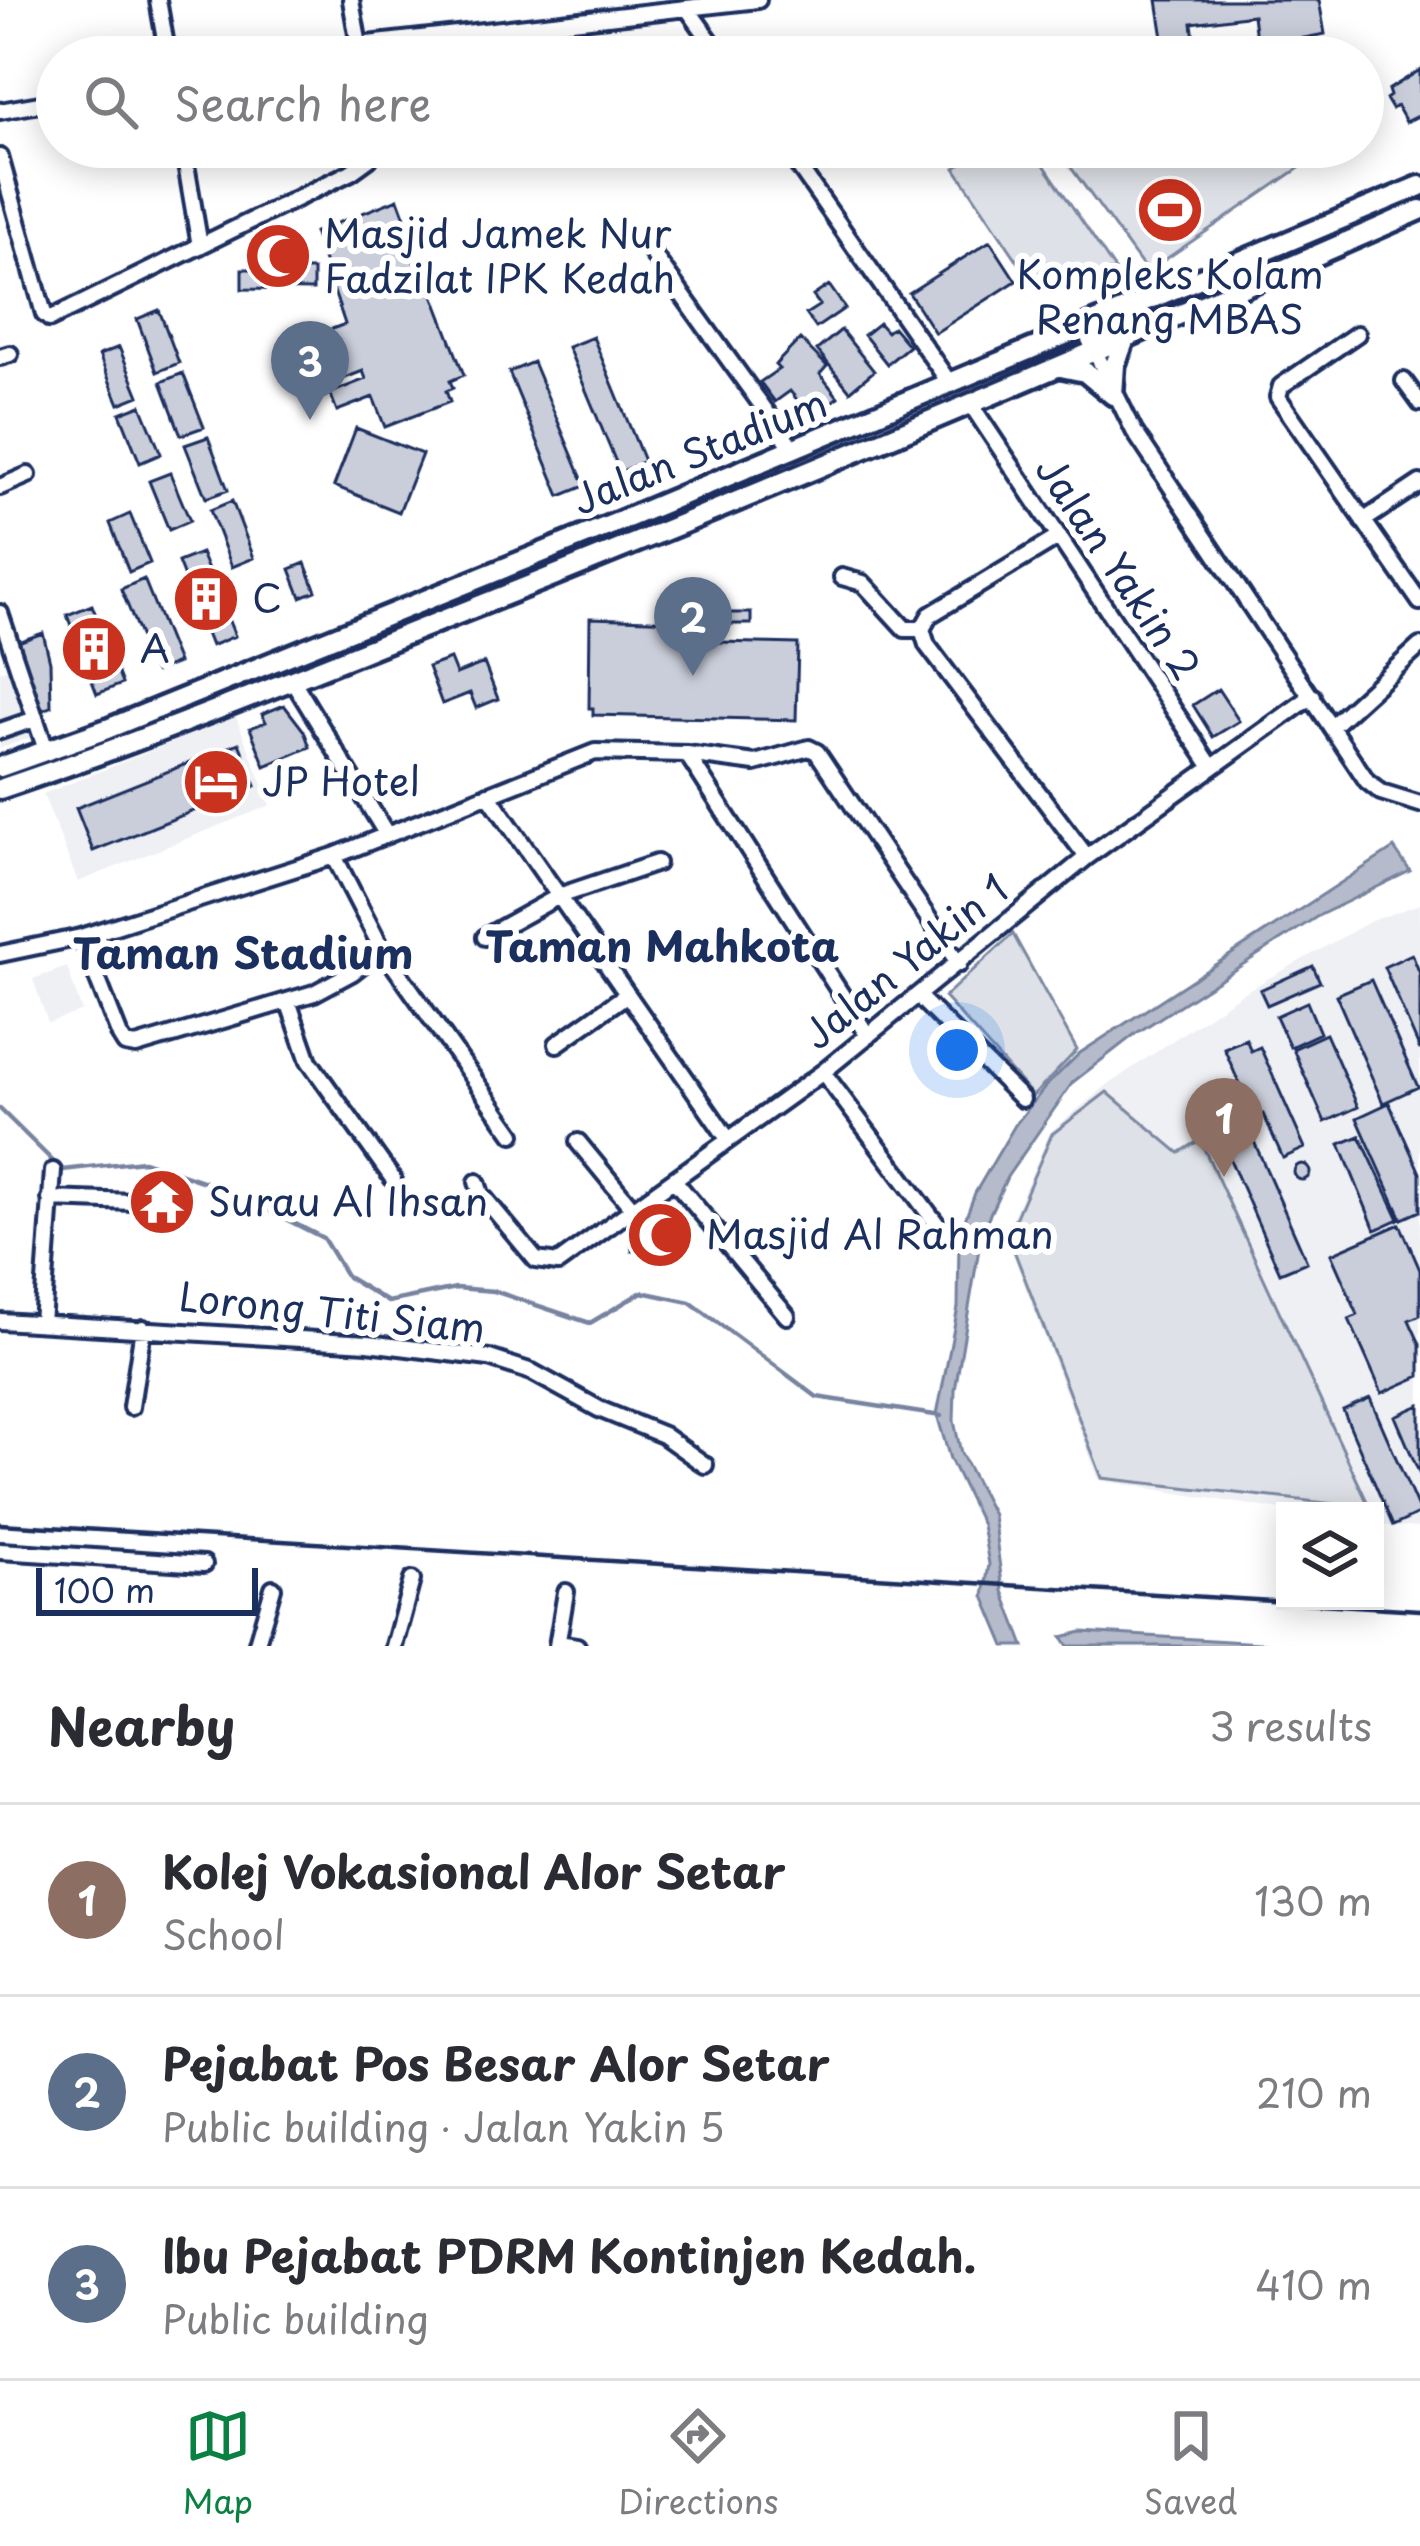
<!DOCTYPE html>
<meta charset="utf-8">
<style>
:root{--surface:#fff;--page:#f7f7f7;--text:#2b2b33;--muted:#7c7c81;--line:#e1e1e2;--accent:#0b8043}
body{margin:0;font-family:"Playpen Sans",sans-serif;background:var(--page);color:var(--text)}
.controls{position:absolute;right:36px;bottom:36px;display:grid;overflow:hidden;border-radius:0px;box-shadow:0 6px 30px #0003}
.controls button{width:108px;height:108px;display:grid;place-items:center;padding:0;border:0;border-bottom:3px solid var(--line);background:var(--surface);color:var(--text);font:60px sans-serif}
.scale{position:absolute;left:36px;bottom:30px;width:222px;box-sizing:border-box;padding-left:12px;border:6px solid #1b2f5e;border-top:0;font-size:33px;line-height:42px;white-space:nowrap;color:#1b2f5e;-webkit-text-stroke:9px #fff;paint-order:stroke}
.you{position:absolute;left:957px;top:1050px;width:42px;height:42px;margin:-30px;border:9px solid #fff;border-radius:50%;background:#1a73e8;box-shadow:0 0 0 18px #1a73e833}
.badge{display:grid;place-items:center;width:78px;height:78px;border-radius:50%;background:var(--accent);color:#fff;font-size:39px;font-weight:700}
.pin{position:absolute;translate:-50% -99px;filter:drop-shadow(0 3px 6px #0008)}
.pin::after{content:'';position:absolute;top:63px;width:42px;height:36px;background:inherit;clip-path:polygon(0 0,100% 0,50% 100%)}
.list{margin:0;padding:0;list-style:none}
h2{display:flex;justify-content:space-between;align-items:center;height:156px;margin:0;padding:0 48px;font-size:51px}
h2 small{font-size:39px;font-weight:400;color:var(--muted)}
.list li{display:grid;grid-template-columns:78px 1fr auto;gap:36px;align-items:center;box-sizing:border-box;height:192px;padding:0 48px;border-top:3px solid var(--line)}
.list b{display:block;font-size:45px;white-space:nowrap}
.list p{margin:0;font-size:39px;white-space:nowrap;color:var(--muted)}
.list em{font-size:39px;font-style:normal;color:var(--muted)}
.icon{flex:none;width:66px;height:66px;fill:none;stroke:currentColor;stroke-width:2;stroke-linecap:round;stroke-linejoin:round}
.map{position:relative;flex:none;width:1420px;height:1646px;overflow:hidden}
.search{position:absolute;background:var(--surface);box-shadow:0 6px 30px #0003;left:36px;right:36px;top:36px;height:132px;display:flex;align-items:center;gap:30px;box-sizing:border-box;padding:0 42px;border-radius:66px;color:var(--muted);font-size:45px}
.sheet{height:732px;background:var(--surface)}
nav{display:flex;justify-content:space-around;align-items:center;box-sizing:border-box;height:168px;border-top:3px solid var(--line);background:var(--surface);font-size:33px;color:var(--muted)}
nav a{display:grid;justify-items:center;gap:6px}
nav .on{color:var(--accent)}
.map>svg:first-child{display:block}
.built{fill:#eff0f4}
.green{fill:#dee1e7;stroke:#7c88a2;stroke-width:3}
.water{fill:#b5bbca;stroke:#77839f;stroke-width:3}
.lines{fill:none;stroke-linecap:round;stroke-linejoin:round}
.stream{stroke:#77839f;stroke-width:4.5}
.building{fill:#caceda;stroke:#1b2f5e;stroke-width:3}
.street-casing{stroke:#1b2f5e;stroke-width:22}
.secondary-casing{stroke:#1b2f5e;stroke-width:27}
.street{stroke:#fff;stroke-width:14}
.secondary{stroke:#fff;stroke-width:18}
.rail{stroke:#1b2f5e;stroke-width:4.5}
.labels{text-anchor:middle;stroke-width:12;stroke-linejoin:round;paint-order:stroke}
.poi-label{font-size:39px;fill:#1b2f5e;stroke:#fff;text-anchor:start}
.street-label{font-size:39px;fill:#1b2f5e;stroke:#fff}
.neighbourhood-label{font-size:42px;font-weight:bold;fill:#1b2f5e;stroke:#fff}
</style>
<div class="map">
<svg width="1420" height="1646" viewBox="0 0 1420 1646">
<rect width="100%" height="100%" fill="#fff"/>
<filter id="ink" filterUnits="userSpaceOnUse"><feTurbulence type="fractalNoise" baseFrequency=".00833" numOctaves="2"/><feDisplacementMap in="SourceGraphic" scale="24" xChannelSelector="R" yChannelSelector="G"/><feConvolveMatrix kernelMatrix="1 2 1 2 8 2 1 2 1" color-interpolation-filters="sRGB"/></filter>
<g filter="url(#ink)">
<!-- built -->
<path class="built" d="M21,665L42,734L0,748V671Z
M236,717L271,805L78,882L43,794Z
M1420,904V1528L1375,1525V1511H1287L1099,1480L1005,1234L1050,1132L1106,1086L1239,995L1371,921Z
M67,967L82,1011L48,1023L33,979Z"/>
<!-- green -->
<path class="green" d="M1015,41L1101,55L1104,57H994Z
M986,147H1032L1115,270L1038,291L955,168Z
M1056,147H1330L1147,272Z
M1013,934L1077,1050L1033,1096L944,997Z
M1107,1092L1179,1153L1200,1140L1370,1508L1102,1478L1008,1235L1052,1134Z"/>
<!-- water -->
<path class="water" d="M1394,848L1410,871L1318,916L1135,1034L1073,1082L1007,1177L982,1231L955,1390L954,1421L961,1453L993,1515L1003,1591L1024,1646H1005L984,1596L989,1564L982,1525L950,1459L937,1415L958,1307L959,1236L975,1193L1015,1125L1046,1086L1080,1053Z
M1082,1632L1292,1645L1293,1646H1068L1062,1637Z"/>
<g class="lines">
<!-- stream -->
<path class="stream" d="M0,1109L62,1170L143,1161L231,1191L323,1238L347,1277L388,1302L456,1288L494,1291L590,1323L642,1292L690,1302L817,1397L941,1416"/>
</g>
<!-- building -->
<path class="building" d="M1157,0H1319L1325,34L1257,47L1253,15L1192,23L1196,57H1166Z
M1420,70V115L1406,122L1397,106L1392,109L1386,99L1390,96L1388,90Z
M398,199L411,234L394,240L398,250L408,246L422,281L427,279L464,375L450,381L453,388L446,391L450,402L385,427L373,397L337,411L330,393L366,379L363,371L314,390L296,343L345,324L314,232Z
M990,241L1016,281L935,333L909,293Z
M259,242L297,243V270H313V290L242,289V269H259Z
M829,285L845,308L816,328L806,314L820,305L813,296Z
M159,310L179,363L157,372L137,319Z
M879,323L887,332L893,327L909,346L887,364L864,335Z
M841,330L874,371L850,391L817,350Z
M593,337L644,461L620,472L568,347Z
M800,339L827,366L820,374L838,397L812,418L790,391L775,402L760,382L779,369L775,365Z
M119,347L139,396L119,404L99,355Z
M533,362L585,486L560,496L509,372Z
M183,373L204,427L181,435L161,382Z
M141,405L161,454L140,463L120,413Z
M356,428L422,454L399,512L334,486Z
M208,437L228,490L206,498L185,445Z
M170,473L190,521L169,530L149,481Z
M232,501L254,558L232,567L210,510Z
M130,514L150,563L129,572L110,523Z
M201,553L235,636L211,646L178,562Z
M305,563L316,591L301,597L290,569Z
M144,579L178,663L155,672L121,589Z
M92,605L122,684L97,694L67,615Z
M721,613H751V624H721Z
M590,618L678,621L682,641L798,644L796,720L593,715V708H589Z
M43,633L50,662L51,707L39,711L15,643Z
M450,659L456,674L484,663L498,699L476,708L470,693L442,704L428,667Z
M1218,689L1239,721L1213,737L1193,705Z
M284,705L304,731L310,747L265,766L250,728L266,722L262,714Z
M239,743L256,786L93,851L76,808Z
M1412,954L1420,974V1050L1384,967Z
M1313,966L1320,982L1267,1005L1260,990Z
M1371,980L1418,1087L1383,1103L1336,995Z
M1307,1002L1320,1033L1290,1047L1276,1016Z
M1326,1034L1358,1107L1325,1122L1293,1049Z
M1246,1039L1251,1051L1260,1047L1305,1148L1283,1158L1263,1114L1254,1118L1224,1048Z
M1389,1103L1420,1173V1211L1402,1219L1357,1118Z
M1245,1121L1307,1262L1280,1273L1218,1132Z
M1360,1136L1399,1219L1375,1230L1340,1144Z
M1294 1172a8 8 0 1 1 16 0a8 8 0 1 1-16 0Z
M646,1207H676V1220H687V1251H632V1220H646Z
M1400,1224L1420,1270V1315L1409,1320L1420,1344V1376L1382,1393L1349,1319L1358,1315L1331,1254Z
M1370,1398L1420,1513L1393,1526L1343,1410Z
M1420,1405V1475L1395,1416Z"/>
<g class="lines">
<defs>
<path id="street" d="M158,0L168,57
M351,0L361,57
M687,8L722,57
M359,45L758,0
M0,111L57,101
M183,147L200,246
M785,147L951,385
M0,157L44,314L50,319L351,172L369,159L375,147
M647,246L794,450
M1084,329L1134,431L1367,781L1381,792L1420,804
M1357,334L1281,386L1278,397L1420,602
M0,357L10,354
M1404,381L1420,403
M972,406L1211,766
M0,487L28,475
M1363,521L1420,483
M1057,538L930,615L922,629L927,645L1087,857
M842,577L863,583L905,629H922
M0,613L46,750
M293,681L387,835
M1332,726L1420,646
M0,731L35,719
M687,754L868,1036
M488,794L728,1139
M334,856L382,949L513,1134
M81,937L120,1036L125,1044L136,1046L314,993L353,972L382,949
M485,937L559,896L657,863
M0,954L81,937L334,856L595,752L687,754L755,763L809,748L817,752L959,964
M919,997L1022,1099
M288,1001L309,1061L393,1179
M557,1044L626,995
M823,1072L939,1227
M578,1142L633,1209
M674,1180L787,1316
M477,1182L481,1194L536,1260L558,1263L823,1072L1087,857L1312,696
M50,1199L162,1203L179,1210
M0,1321L368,1343L489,1358L532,1372L599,1409L663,1435L705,1465
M42,1323L53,1171
M131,1407L143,1328
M0,1551L204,1564
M558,1643L577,1646
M256,1646L273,1588
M394,1646L412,1580
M557,1646L566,1592"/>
<path id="secondary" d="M1061,367L1085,372L1113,395
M1113,395L1115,365L1125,339
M0,767L107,729L618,522L1420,186
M0,789C155,737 306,674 458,614C781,486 1101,350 1420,210"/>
</defs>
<!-- street casing -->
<use href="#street" class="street-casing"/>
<!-- secondary casing -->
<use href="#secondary" class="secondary-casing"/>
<!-- street -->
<use href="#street" class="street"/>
<!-- secondary -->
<use href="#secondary" class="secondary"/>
<!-- rail -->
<path class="rail" d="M0,1524L1420,1610"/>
</g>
</g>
<!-- icons -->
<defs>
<symbol id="stadium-disc" viewBox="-11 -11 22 22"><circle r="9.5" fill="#c8321e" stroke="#fff"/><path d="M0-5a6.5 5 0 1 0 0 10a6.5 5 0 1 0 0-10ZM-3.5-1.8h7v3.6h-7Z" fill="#fff"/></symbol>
<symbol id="mosque-disc" viewBox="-11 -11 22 22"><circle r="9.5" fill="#c8321e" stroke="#fff"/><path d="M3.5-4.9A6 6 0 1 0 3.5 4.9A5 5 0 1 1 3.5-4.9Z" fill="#fff"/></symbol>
<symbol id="building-disc" viewBox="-11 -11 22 22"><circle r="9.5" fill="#c8321e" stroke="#fff"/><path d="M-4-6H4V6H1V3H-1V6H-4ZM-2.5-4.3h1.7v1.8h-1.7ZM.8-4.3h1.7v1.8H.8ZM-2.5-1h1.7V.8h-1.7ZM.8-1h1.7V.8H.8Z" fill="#fff"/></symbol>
<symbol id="hotel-disc" viewBox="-11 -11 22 22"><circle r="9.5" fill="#c8321e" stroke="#fff"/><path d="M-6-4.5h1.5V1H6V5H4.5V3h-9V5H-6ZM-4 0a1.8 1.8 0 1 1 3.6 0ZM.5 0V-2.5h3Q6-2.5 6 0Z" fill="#fff"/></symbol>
<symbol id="temple-disc" viewBox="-11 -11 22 22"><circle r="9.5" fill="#c8321e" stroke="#fff"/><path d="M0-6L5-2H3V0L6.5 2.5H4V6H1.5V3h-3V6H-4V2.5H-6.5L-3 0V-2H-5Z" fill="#fff"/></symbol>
</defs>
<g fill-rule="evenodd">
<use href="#stadium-disc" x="1132" y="172" width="76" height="76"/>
<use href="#mosque-disc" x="240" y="218" width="76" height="76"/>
<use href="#building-disc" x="168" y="561" width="76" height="76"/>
<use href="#building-disc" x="56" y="611" width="76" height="76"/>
<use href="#hotel-disc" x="178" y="744" width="76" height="76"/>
<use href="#temple-disc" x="124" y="1164" width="76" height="76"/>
<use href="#mosque-disc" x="622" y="1197" width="76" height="76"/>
</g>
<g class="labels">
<!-- poi labels -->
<g class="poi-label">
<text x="324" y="248">Masjid Jamek Nur<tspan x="324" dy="45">Fadzilat IPK Kedah</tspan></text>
<text x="1170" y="289" text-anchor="middle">Kompleks Kolam<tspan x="1170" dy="45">Renang MBAS</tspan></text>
<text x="252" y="613">C</text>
<text x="140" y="663">A</text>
<text x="262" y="796">JP Hotel</text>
<text x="208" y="1216">Surau Al Ihsan</text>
<text x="706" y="1249">Masjid Al Rahman</text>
</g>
<!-- street labels -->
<g class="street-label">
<text transform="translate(700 452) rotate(-22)" y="14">Jalan Stadium</text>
<text transform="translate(1118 568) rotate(56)" y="14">Jalan Yakin 2</text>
<text transform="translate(906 962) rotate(-39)" y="14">Jalan Yakin 1</text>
<text transform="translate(332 1313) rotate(6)" y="14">Lorong Titi Siam</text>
</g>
<!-- neighbourhood labels -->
<g class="neighbourhood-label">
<text x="662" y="962">Taman Mahkota</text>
<text x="243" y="969">Taman Stadium</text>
</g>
</g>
</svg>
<div class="controls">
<button><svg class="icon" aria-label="layers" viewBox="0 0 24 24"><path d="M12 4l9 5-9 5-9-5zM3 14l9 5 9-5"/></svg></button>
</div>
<div class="scale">100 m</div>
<div class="you"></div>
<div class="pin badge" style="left:1224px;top:1177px;background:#8d6e63">1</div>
<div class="pin badge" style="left:693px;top:676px;background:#5c6f8a">2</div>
<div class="pin badge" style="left:310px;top:420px;background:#5c6f8a">3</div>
<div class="search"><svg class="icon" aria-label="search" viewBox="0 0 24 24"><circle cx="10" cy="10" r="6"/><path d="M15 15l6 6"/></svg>Search here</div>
</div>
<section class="sheet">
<h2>Nearby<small>3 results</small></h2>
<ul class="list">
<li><span class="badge" style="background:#8d6e63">1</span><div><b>Kolej Vokasional Alor Setar</b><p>School</p></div><em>130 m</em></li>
<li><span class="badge" style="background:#5c6f8a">2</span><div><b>Pejabat Pos Besar Alor Setar</b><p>Public building · Jalan Yakin 5</p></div><em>210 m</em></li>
<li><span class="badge" style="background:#5c6f8a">3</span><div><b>Ibu Pejabat PDRM Kontinjen Kedah.</b><p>Public building</p></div><em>410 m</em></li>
</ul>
</section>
<nav>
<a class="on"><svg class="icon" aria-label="map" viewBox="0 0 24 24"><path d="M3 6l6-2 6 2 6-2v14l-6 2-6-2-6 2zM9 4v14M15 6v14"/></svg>Map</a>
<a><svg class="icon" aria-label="directions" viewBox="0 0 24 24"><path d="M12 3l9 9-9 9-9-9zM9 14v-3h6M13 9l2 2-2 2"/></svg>Directions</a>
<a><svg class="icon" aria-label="saved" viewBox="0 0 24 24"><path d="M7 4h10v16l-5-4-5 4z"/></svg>Saved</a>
</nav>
